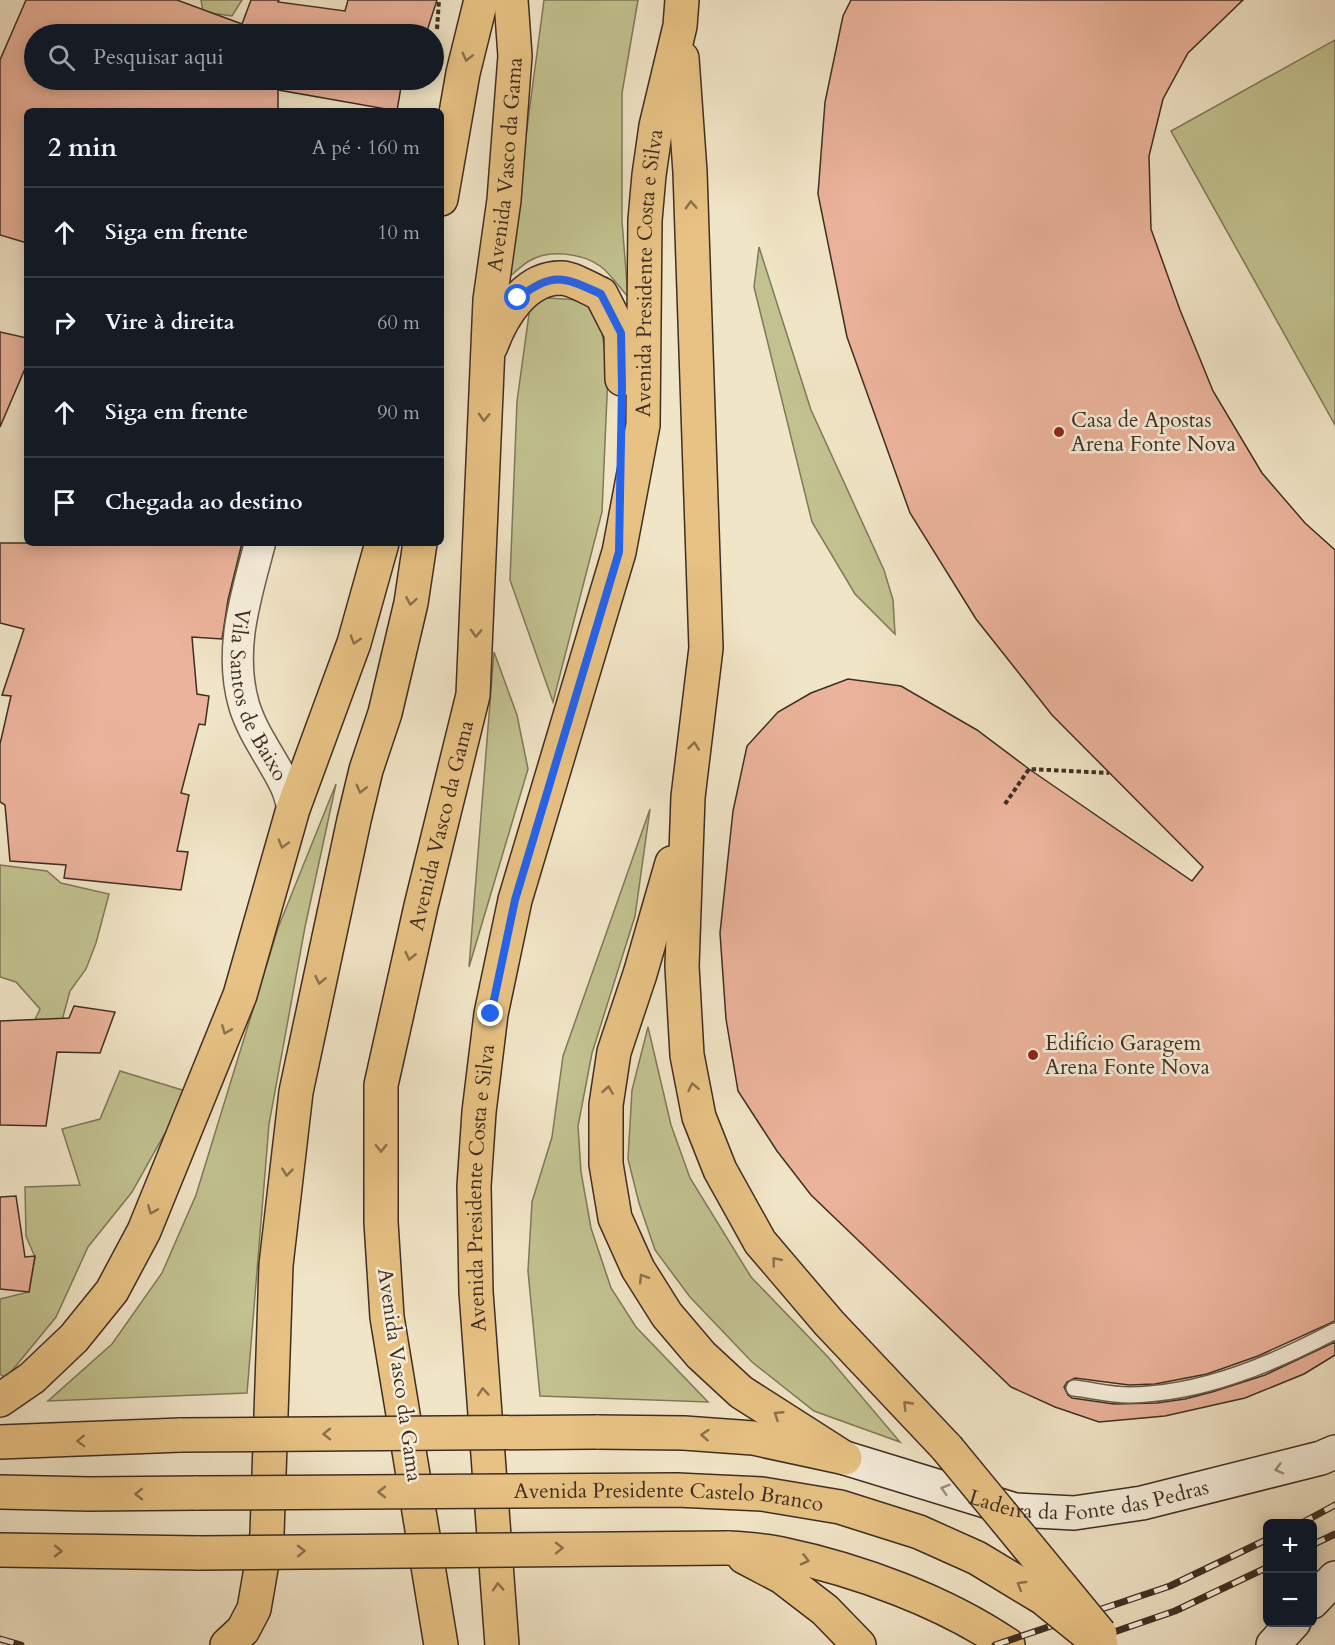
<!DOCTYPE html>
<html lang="pt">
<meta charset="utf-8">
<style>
:root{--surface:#171b24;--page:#20242c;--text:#f1f3f6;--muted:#9ea1a6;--line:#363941}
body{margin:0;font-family:Cardo,serif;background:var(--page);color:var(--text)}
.controls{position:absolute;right:18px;bottom:18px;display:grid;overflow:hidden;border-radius:9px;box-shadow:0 3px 15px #0003}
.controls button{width:54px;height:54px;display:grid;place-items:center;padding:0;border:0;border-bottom:2px solid var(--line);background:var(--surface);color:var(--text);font:30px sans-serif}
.stop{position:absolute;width:18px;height:18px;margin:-14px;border:4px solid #2563eb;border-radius:50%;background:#fff}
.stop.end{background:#2563eb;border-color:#fff;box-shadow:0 2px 6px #0008}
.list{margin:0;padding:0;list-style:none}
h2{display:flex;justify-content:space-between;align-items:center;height:78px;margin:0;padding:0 24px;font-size:26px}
h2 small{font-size:20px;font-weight:400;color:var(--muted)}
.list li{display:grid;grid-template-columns:39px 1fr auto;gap:18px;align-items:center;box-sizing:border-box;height:90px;padding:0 24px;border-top:2px solid var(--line)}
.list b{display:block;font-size:22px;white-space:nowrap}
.list em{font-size:20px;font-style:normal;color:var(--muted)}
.icon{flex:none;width:33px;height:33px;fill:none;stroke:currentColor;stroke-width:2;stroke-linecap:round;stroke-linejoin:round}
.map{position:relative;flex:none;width:1335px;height:1645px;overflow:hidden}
.search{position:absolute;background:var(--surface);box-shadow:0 3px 15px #0003;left:24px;top:24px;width:420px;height:66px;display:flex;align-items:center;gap:15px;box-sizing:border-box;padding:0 21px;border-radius:33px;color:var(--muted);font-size:22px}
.panel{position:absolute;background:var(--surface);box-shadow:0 3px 15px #0003;left:24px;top:108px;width:420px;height:438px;border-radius:9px}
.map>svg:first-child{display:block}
.green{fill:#c2c290;stroke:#807859;stroke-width:1.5}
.building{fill:#ebb39b;stroke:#3f2e22;stroke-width:1.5}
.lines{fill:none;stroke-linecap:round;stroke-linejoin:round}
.service-casing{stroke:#6c5c4b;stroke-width:18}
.minor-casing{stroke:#6c5c4b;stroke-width:33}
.secondary-casing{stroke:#3f2e22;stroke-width:36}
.primary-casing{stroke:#3f2e22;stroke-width:36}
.trunk-casing{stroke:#3f2e22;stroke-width:36}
.path{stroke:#3f2e22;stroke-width:4;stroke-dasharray:4.5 3;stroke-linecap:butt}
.service{stroke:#f6eedb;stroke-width:15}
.minor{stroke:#f6eedb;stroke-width:30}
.secondary{stroke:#f6eedb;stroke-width:33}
.primary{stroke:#e8c284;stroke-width:33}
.trunk{stroke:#e8c284;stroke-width:33}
.rail-casing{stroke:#3f2e22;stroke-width:7}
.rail{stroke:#f6eedb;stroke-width:4.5;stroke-dasharray:14;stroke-linecap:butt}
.primary-bridge-casing{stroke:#3f2e22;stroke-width:36;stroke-linecap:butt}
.trunk-bridge-casing{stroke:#3f2e22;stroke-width:36;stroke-linecap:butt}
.primary-bridge{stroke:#e8c284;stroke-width:33}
.trunk-bridge{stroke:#e8c284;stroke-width:33}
.oneway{stroke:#8b714e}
.oneway2{stroke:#9a8e7e}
.route{stroke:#2563eb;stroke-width:8}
.poi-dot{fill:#8f2418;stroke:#f6eedb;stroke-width:2}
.labels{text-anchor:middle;stroke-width:5;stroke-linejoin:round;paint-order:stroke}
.street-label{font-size:21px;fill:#3f2e22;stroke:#f6eedb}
.poi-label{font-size:21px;fill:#3f2e22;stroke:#f6eedb;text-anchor:start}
</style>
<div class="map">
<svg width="1335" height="1645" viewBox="0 0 1335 1645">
<rect width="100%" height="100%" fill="#f1e5c7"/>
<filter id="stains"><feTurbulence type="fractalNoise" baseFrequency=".00333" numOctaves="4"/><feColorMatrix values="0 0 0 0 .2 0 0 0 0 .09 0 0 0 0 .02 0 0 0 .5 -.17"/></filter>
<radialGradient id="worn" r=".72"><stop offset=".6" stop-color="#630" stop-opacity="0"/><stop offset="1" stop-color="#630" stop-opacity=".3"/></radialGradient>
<!-- green -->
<path class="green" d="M201,0H242L232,16L203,12Z
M544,0H638L622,93V221L628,297C619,287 610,273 600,266C581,253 549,249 529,261C521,266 514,273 507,279Z
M1335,40V425L1171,131Z
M759,247L811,410L884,570L893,600L895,634L855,594L812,522L754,287Z
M547,298L584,300L601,326L608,373L602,512L553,702L510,580L517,401L530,307Z
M494,652L517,715L528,769L469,967Z
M336,784L305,927L269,1124L247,1393L48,1401L112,1344L162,1273L196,1195L278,928Z
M650,809L635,916L592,1053L578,1126L581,1172L591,1228L611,1288L636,1327L708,1402L540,1396L528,1271L532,1202L552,1137L563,1056Z
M0,865L47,871L61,883L109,894L96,943L86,969L70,991L61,1024L32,1026L40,1009L16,982L0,977Z
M648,1027L671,1125L690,1178L751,1277L828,1357L900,1442L814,1411L752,1362L690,1297L655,1250L639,1203L628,1159L632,1090Z
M120,1071L192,1093L164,1135L132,1192L88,1247L56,1317L6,1378L0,1374V1299L29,1292L35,1257L26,1236L25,1187L80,1185L62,1129L100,1119Z"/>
<!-- building -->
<path class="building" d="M26,0H177L242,24L251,0H279L278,2L345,11L348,0H437L426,34H34V80H410L406,88L401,87L397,111L278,90V111H27V243L0,235V60Z
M851,0H1243L1188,53L1163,99L1149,156L1151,229L1180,310L1213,391L1262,473L1305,523L1335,550V1321L1258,1356L1207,1374L1155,1384L1129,1385L1075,1378L1067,1382L1064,1387L1068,1395L1072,1398L1114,1404L1157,1403L1185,1399L1212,1392L1265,1375L1335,1342V1355L1304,1374L1245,1398L1165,1416L1099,1422L1055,1407L1011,1387L811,1195L777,1151L738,1091L726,1019L720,933L733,811L747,746L778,712L811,693L848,679L901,686L977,730L1029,769L1192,881L1203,867L1052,715L976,619L910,513L847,337L818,194L825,102L843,16Z
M0,332L27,338V364L0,427Z
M0,543H242L228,600L222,639L192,637L197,694L209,696L205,725L199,724L181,793L189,795L177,851L188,852L181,890L64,878L66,865L10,861L5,805L0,802V744L11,696L2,695L24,629L0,623Z
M74,1006L115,1012L100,1053L57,1052L46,1126L0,1125V1021L69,1018Z
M16,1196L25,1257L35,1256L29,1292L0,1289V1197Z"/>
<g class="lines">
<defs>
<path id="service" d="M1074,1388C1092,1390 1111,1395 1129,1395C1202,1394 1272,1364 1335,1331"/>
<g id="minor">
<path id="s1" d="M260,543C246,597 228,649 244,705C253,735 273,759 286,787C289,794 291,802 293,809"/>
</g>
<g id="secondary">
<path id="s2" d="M845,1458L1015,1510L1074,1513L1142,1503L1321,1458L1335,1452"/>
<path d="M1312,1602L1335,1578"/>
<path d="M1273,1645L1294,1622"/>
</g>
<g id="primary">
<path d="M682,58L690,172L706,648L688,797L682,966L687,1055L699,1117L720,1170L760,1242L829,1323L947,1448"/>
<path d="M491,346C502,316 525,277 562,278C574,279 590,289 601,294L621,333L622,379"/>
<path d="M672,863L640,974L614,1052L606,1105V1164L615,1218L638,1269L667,1315L701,1355L741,1392L841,1456"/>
<path d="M727,1548C745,1549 764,1550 782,1554C858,1570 943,1601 1008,1645"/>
<path d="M744,1557L782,1577L825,1610L859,1645"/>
<path id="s3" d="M441,1645L387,1317L381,1222V1085L421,906L473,695L490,300L504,200L515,56L511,0"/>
<path id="s4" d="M502,1645L476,1292L474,1186L479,1112L491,1014L515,900L619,552L643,425L645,220L649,175L656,126L680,26L682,0"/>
</g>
<path id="trunk" d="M441,199L463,73L481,0
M0,1400L32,1378L74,1338L112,1291L144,1231L240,995L293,809L354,643L382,543
M596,1432L684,1433L753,1438L845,1458
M0,1442L181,1435
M0,1492L89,1494L198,1493
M0,1550L200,1553
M227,1645L243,1630L254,1609L267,1534L276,1265L296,1092L354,820L366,770L385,713L411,603L420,543"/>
</defs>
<!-- service casing -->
<use href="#service" class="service-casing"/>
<!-- minor casing -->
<use href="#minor" class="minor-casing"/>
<!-- secondary casing -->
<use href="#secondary" class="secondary-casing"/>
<!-- primary casing -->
<use href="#primary" class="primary-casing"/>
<!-- trunk casing -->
<use href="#trunk" class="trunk-casing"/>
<!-- path -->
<path class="path" d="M437,29L439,0
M1005,804L1029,769L1109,773"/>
<!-- service -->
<use href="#service" class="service"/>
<!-- minor -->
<use href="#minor" class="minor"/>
<!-- secondary -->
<use href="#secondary" class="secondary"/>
<!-- primary -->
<use href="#primary" class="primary"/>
<!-- trunk -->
<use href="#trunk" class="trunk"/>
<defs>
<path id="rail" d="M1300,1524L1335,1505
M1312,1545L1335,1534
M0,1639L21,1645
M995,1645L1170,1586L1268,1539
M1076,1645L1175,1611L1268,1567"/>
</defs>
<!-- rail casing -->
<use href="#rail" class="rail-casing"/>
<!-- rail -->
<use href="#rail" class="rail"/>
<defs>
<path id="primary-bridge" d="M947,1448L1100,1634"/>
<g id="trunk-bridge">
<path d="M181,1435L596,1432"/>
<path id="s5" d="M198,1493L677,1490L762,1494L840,1507L919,1532L977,1558L1043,1598L1101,1645"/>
<path d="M200,1553L727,1548"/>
</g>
</defs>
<!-- primary-bridge casing -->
<use href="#primary-bridge" class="primary-bridge-casing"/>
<!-- trunk-bridge casing -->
<use href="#trunk-bridge" class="trunk-bridge-casing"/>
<!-- primary-bridge -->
<use href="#primary-bridge" class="primary-bridge"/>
<!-- trunk-bridge -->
<use href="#trunk-bridge" class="trunk-bridge"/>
</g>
<!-- one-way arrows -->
<defs><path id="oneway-chevron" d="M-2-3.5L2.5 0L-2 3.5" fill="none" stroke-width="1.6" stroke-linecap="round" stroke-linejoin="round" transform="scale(1.5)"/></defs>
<g class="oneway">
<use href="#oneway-chevron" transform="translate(467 57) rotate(104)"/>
<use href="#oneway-chevron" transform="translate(691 205) rotate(-92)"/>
<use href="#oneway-chevron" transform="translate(484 417) rotate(92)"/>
<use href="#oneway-chevron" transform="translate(411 601) rotate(100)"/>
<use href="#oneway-chevron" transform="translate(476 633) rotate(92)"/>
<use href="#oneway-chevron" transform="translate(355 640) rotate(107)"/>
<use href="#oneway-chevron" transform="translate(694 746) rotate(-83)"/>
<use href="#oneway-chevron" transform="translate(361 789) rotate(104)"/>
<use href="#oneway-chevron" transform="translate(283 844) rotate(106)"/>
<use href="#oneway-chevron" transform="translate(410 956) rotate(103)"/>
<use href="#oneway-chevron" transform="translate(320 980) rotate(102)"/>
<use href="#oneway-chevron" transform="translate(226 1030) rotate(112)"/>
<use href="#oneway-chevron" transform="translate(693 1087) rotate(-101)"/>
<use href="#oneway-chevron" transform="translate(608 1090) rotate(-81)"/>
<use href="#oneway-chevron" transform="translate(381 1148) rotate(90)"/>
<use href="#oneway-chevron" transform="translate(287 1172) rotate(96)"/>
<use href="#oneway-chevron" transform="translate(152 1210) rotate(112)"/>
<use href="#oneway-chevron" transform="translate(776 1261) rotate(-129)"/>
<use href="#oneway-chevron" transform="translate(643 1278) rotate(-122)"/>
<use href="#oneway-chevron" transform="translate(483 1392) rotate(-94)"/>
<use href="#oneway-chevron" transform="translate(907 1405) rotate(-134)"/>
<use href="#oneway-chevron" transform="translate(778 1415) rotate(-147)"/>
<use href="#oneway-chevron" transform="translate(327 1434) rotate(179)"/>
<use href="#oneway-chevron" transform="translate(705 1435) rotate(-176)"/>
<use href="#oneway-chevron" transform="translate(81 1441) rotate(178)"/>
<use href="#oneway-chevron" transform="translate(382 1492) rotate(180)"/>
<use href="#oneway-chevron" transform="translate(139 1494) rotate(179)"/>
<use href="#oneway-chevron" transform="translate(559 1548) rotate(-1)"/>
<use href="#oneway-chevron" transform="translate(58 1551) rotate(1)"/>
<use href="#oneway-chevron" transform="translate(301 1551) rotate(-1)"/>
<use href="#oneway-chevron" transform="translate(805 1560) rotate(14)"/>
<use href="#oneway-chevron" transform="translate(1021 1585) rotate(-149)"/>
<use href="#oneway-chevron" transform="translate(498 1587) rotate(-94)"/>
</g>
<g class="oneway2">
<use href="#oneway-chevron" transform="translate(1279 1469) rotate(165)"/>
<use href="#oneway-chevron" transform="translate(945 1489) rotate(-163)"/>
</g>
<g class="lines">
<!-- route -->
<path class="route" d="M491,1014L515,900L619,552L622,386L621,333L601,294C562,276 553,272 518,298"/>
</g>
<!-- markers -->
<g class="poi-dot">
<circle cx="1059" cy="432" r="6"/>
<circle cx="1033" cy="1055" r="6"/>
</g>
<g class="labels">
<!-- street labels -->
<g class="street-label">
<text dy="7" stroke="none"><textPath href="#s3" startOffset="1497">Avenida Vasco da Gama</textPath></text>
<text dy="7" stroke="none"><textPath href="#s4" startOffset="1394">Avenida Presidente Costa e Silva</textPath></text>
<text dy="7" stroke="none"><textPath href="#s1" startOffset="158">Vila Santos de Baixo</textPath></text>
<text dy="7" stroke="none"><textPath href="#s3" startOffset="831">Avenida Vasco da Gama</textPath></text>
<text dy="7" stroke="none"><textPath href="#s4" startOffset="458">Avenida Presidente Costa e Silva</textPath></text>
<text transform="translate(400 1375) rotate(82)" y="7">Avenida Vasco da Gama</text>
<text dy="7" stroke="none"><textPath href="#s2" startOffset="252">Ladeira da Fonte das Pedras</textPath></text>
<text dy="7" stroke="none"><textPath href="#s5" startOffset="471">Avenida Presidente Castelo Branco</textPath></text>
</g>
<!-- poi labels -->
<g class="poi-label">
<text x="1071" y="427">Casa de Apostas<tspan x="1071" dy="24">Arena Fonte Nova</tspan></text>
<text x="1045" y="1050">Edifício Garagem<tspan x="1045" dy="24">Arena Fonte Nova</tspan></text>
</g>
</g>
<rect width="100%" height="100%" filter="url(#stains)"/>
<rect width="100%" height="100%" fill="url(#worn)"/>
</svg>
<div class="controls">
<button>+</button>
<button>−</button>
</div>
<div class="stop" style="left:518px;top:298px"></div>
<div class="stop end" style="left:491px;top:1014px"></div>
<div class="search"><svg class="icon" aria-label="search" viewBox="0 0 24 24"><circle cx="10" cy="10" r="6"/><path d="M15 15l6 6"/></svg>Pesquisar aqui</div>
<section class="panel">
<h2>2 min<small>A pé · 160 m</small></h2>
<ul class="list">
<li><svg class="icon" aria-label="ahead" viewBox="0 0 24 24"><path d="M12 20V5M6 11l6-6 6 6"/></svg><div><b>Siga em frente</b></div><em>10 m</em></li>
<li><svg class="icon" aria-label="right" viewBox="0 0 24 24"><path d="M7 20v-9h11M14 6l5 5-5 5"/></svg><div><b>Vire à direita</b></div><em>60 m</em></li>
<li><svg class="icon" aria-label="ahead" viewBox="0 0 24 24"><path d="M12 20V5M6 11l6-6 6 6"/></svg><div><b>Siga em frente</b></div><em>90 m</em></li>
<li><svg class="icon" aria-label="arrive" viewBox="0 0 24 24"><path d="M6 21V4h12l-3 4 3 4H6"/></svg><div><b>Chegada ao destino</b></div></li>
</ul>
</section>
</div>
